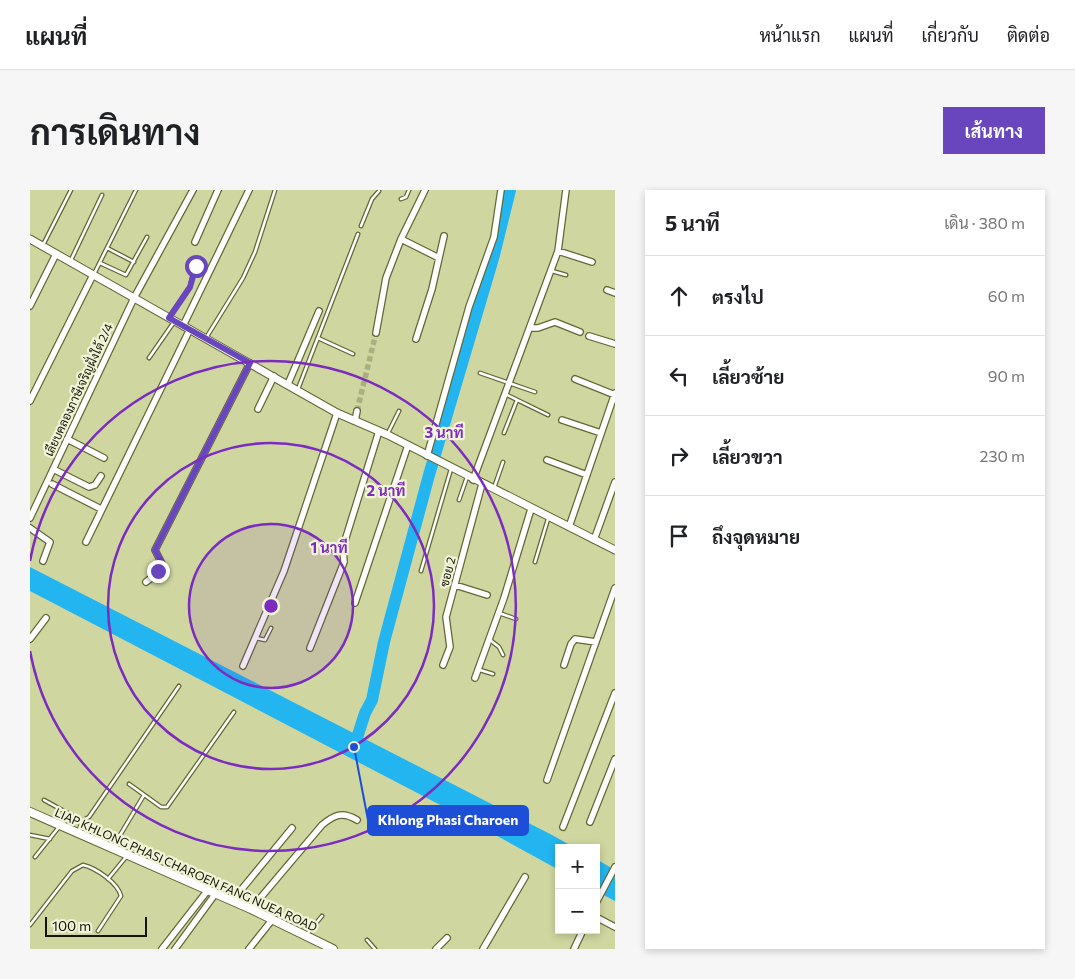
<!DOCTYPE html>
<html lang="th">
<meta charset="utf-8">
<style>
:root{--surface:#fff;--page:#f6f6f6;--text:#202124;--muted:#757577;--line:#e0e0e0;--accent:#6945be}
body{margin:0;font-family:Commissioner,Sarabun,sans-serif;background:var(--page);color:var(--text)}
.controls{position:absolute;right:15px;bottom:15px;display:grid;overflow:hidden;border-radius:0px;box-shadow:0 2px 8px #0003}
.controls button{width:45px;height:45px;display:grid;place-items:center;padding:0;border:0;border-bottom:1px solid var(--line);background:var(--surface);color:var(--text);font:25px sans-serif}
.scale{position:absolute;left:15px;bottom:12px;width:102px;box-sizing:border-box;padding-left:5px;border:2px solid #141502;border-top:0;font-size:14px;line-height:18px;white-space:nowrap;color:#141502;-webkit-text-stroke:4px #f1f4d9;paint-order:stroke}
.stop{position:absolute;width:15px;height:15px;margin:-11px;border:4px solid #6945be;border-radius:50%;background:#fff}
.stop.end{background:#6945be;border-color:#fff;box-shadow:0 1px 5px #0008}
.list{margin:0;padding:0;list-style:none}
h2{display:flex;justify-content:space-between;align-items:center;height:65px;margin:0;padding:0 20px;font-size:21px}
h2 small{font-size:16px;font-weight:400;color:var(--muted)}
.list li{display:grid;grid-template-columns:32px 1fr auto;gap:15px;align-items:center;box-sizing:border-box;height:80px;padding:0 20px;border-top:1px solid var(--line)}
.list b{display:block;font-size:19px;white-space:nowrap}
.list em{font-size:16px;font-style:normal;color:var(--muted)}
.icon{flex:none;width:28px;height:28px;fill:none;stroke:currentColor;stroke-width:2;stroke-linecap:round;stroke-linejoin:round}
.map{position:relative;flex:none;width:585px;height:759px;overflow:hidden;border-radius:0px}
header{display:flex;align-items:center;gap:30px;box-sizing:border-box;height:70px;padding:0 25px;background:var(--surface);border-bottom:1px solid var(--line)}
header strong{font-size:24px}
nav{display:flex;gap:28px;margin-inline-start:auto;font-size:18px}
.intro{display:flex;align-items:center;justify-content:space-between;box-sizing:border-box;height:120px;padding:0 30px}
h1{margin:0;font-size:35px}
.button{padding:12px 22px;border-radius:0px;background:var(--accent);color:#fff;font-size:18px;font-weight:700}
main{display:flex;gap:30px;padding:0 30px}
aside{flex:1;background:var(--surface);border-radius:0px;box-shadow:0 2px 8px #0003}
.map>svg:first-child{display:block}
.water{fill:#23b5f0}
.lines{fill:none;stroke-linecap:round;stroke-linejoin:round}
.river{stroke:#23b5f0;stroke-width:12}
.minor-tunnel{stroke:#aaaf80;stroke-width:5.5;stroke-dasharray:5.5 3;stroke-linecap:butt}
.service-casing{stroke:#636735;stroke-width:5}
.minor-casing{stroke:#636735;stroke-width:8}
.tertiary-casing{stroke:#636735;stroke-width:9}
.secondary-casing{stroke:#636735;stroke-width:10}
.service{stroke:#fff;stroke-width:2.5}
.minor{stroke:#fff;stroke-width:5.5}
.tertiary{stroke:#fff;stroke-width:7}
.secondary{stroke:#fff;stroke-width:8}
.route{stroke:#6945be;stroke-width:6}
.ring{fill:none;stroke:#7b2cbf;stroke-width:2.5}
.labels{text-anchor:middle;stroke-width:4.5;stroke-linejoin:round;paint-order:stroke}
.street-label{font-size:12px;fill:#141502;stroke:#f1f4d9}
.centre{fill:#7b2cbf;stroke:#f1f4d9;stroke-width:2.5}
.ring-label{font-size:15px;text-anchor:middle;font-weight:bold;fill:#7b2cbf;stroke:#f1f4d9;stroke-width:4.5;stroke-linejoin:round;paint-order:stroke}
.leader{fill:none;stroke:#1d4ed8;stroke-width:2}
.callout-dot{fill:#1d4ed8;stroke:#f1f4d9;stroke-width:2}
.callout{fill:#1d4ed8;stroke:#1d4ed8;stroke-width:2}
.callout-label{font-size:14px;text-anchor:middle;font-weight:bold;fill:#fff}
</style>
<header>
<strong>แผนที่</strong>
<nav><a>หน้าแรก</a><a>แผนที่</a><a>เกี่ยวกับ</a><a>ติดต่อ</a></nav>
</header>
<div class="intro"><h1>การเดินทาง</h1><a class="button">เส้นทาง</a></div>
<main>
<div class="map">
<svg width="585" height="759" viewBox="0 0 585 759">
<rect width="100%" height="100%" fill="#d0d6a0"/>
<!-- water -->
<path class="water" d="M0,377L522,645L545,658H529V680L418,619L0,401Z
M566,669L585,680V711L566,701Z"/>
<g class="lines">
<!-- river -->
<path class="river" d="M324,557L335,523L342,510L354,452L399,285L464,65L480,0"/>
<!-- minor-tunnel -->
<path class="minor-tunnel" d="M327,221L346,143"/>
<defs>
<path id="service" d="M371,9L376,7L379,0
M331,36L342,9L349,1
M13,55L41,0
M77,58L104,72
M41,70L72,5
M70,73L96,85L117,47
M522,81L536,85
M64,84L106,0
M140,126L160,97L165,75
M176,148L213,88L225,62L245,0
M288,148L323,164
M119,168L144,132
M450,183L505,202
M268,199L328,44
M475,204L518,225
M358,243L369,221
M474,243L487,210
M464,298L473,272
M429,310L437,287
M505,372L518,329
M391,381L421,279
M469,423L486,429
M226,448L235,450L241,438
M460,450L469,457L473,465
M450,480L463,484
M99,594L131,617H137L204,522
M14,610L52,631L59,627L149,496
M48,643L52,631
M0,645L20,649
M83,657L114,605
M5,667L29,637
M78,689L96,667
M0,735L42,681L53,675C66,678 88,693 91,706L68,741
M277,744L292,726
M337,750L345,759"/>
<path id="minor" d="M371,49L409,68
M165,52L188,0
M528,61L562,72
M577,100L585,103
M0,116L26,64
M153,136L219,0
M500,138H508L525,132L550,142
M346,143L356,88L371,49L395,0
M559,146L585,154
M386,149L402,99L414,46
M545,189L585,205
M258,194L289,121
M0,211L63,85
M228,219L244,186
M532,230L571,243
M325,231L327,221
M37,249L74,268
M397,266L439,117L464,47L471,0
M517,270L557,285
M23,279L59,297L65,295L71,286
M443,290L528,61L536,0
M22,294L71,319
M0,328L104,108L163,0
M539,337L585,203
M0,338L20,352L13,371
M564,350L585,292
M56,352L160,139
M116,392L125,385L132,374L125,360L220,173
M425,395L457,405
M325,413L378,255
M0,449L16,428
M280,458L314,372L313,357L349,241
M413,475L420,457L416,427L452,294
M534,475L541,454L545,449L566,452
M213,476L254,381L307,223
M445,488L474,408L501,319
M517,590L585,398
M560,632L585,569
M533,637L585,503
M202,711L262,638
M566,713L585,677
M221,719L292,635C304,625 312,621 327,630
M566,727L585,737
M132,759L178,700
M145,759L186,703
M219,759L242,730
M406,759L417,748
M453,759L495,687
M544,759L553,740"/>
<path id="tertiary" d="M0,49L307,223L358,245L585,360"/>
<path id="secondary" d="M0,622L221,719L303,759"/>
</defs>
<!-- service casing -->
<use href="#service" class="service-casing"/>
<!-- minor casing -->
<use href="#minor" class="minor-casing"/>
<!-- tertiary casing -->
<use href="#tertiary" class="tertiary-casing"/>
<!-- secondary casing -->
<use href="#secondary" class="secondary-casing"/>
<!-- service -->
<use href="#service" class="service"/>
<!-- minor -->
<use href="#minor" class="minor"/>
<!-- tertiary -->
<use href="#tertiary" class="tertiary"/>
<!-- secondary -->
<use href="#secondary" class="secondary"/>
</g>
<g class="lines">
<!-- route -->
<path class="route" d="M128,381L132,373L125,360L220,173L139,128L160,97L166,76"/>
</g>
<!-- distance rings -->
<circle cx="241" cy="416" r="82" fill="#7b2cbf" fill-opacity=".12"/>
<g class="ring">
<circle cx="241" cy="416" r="82"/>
<circle cx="241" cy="416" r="163"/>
<path d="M0 371A245 245 0 1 1 0 461"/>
</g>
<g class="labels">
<!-- street labels -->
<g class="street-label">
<text transform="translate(49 200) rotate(-65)" y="4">เลียบคลองภาษีเจริญฝั่งใต้ 2/4</text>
<text transform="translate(418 382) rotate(-75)" y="4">ซอย 2</text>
<text transform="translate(156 680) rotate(24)" y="4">LIAP KHLONG PHASI CHAROEN FANG NUEA ROAD</text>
</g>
</g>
<circle cx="241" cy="416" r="8" class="centre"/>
<g class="ring-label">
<text x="414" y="248">3 นาที</text>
<text x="356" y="306">2 นาที</text>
<text x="299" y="363">1 นาที</text>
</g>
<!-- callouts -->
<path class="leader" d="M324 557L338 630"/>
<circle class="callout-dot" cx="324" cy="557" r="5"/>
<rect class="callout" x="338" y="616" width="160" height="29" rx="5"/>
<g class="callout-label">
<text x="418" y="635">Khlong Phasi Charoen</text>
</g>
</svg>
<div class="controls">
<button>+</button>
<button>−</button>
</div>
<div class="scale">100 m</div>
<div class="stop" style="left:166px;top:76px"></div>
<div class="stop end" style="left:128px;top:381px"></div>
</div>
<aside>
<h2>5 นาที<small>เดิน · 380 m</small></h2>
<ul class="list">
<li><svg class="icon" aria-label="ahead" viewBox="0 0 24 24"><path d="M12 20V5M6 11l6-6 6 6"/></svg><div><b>ตรงไป</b></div><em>60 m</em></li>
<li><svg class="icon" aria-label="left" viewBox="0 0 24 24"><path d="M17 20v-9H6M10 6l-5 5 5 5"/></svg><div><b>เลี้ยวซ้าย</b></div><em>90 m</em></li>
<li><svg class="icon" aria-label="right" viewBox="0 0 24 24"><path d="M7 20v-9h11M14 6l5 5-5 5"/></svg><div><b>เลี้ยวขวา</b></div><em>230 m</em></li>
<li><svg class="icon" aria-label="arrive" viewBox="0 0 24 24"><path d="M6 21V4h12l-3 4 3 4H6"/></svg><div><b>ถึงจุดหมาย</b></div></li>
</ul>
</aside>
</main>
